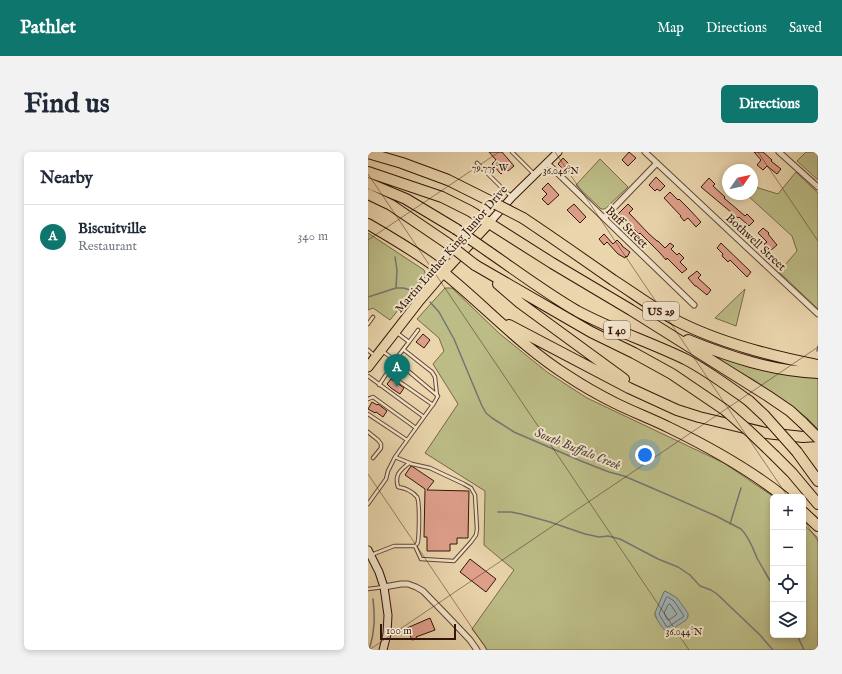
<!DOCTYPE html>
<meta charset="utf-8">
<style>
:root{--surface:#fff;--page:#f2f2f3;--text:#1f2937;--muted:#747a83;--line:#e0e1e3;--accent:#0f766e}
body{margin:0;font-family:"IM FELL English",serif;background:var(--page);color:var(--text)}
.controls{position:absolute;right:12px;bottom:12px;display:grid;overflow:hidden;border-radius:6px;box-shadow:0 2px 6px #0003}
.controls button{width:36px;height:36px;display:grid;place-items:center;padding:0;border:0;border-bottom:1px solid var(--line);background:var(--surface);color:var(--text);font:20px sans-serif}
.compass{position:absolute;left:354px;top:12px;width:36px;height:36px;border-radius:50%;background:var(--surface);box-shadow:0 2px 6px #0003;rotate:56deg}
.scale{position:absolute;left:12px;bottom:10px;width:76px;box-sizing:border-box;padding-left:4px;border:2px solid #351508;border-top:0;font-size:11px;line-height:14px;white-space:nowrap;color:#351508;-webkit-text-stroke:3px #f1e4ca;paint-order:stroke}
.you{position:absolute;left:277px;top:303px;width:14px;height:14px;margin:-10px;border:3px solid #fff;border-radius:50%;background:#1a73e8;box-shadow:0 0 0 6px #1a73e833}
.badge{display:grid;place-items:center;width:26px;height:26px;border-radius:50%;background:var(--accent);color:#fff;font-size:13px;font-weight:700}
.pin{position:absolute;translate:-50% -33px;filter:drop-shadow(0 1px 2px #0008)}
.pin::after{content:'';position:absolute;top:21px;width:14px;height:12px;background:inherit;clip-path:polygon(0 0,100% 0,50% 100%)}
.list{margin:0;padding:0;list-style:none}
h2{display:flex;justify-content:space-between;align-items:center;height:52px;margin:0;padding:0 16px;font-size:17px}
h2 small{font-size:13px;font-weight:400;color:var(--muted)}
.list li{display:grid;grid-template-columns:26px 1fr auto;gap:12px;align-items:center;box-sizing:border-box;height:64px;padding:0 16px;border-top:1px solid var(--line)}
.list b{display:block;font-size:15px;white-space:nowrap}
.list p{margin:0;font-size:13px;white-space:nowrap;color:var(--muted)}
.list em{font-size:13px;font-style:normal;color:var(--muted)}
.icon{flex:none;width:22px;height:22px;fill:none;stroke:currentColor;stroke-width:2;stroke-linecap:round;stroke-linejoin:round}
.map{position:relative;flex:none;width:450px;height:498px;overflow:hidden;border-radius:6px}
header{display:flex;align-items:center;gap:24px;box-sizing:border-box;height:56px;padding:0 20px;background:var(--accent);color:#fff}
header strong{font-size:19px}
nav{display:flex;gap:22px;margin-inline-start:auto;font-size:14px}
.intro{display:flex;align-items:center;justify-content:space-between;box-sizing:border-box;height:96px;padding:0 24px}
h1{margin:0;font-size:28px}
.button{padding:10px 18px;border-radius:6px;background:var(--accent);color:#fff;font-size:14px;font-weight:700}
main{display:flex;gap:24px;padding:0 24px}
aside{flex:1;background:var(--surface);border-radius:6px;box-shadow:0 2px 6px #0003}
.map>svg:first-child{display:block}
.green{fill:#bcbc86;stroke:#786847;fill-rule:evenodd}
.water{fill:#9fb5b7;stroke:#757571}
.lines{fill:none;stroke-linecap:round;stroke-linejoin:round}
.shore{stroke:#6a6560;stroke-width:1}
.stream{stroke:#757571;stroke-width:1.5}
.building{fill:#de9f8b;stroke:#351508}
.service-casing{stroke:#624531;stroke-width:4.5}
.minor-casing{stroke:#624531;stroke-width:7}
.secondary-casing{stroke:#351508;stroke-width:9}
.trunk-casing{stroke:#351508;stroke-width:11}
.motorway-casing{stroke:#351508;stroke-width:12}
.service{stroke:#f1e4ca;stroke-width:2.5}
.minor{stroke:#f1e4ca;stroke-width:5}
.secondary{stroke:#f1e4ca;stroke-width:7}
.trunk{stroke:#ead5ad;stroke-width:9}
.motorway{stroke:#ead5ad;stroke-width:10}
.motorway-bridge-casing{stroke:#351508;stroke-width:12;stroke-linecap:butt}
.motorway-bridge{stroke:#ead5ad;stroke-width:10}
.ticks{fill:none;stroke:#351508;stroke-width:1;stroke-opacity:0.45}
.labels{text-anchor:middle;stroke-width:4;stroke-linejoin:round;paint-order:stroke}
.shield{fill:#f1e4ca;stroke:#6d5342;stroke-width:1}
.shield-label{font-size:11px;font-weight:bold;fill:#351508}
.street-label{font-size:12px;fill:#351508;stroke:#f1e4ca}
.water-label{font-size:13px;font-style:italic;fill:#55453d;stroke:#f1e4ca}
.ticks-label{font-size:10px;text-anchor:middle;fill:#351508;stroke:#f1e4ca;stroke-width:4;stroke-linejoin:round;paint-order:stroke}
</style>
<header>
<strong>Pathlet</strong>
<nav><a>Map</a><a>Directions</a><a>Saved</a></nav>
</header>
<div class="intro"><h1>Find us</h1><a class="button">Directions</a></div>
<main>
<aside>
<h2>Nearby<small></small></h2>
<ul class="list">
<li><span class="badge">A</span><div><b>Biscuitville</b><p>Restaurant</p></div><em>340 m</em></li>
</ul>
</aside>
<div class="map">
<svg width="450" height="498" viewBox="0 0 450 498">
<rect width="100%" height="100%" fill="#ead5ad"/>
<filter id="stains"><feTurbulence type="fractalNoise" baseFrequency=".005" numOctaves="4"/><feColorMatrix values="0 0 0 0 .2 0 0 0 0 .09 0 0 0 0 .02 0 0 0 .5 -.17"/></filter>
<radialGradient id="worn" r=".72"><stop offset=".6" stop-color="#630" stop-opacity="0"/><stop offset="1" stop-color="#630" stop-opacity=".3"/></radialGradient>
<!-- green -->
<path class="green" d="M438,0H450V28L429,9Z
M232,7L260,35L237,57H233L208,33Z
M428,20L450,41V157L411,120L429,99L424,84L378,42H384V34L410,42Z
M0,81L56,118L58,124L22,168L5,156L0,158Z
M77,136H84L132,182L179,220L219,246L356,311L406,345L405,483H435V372L450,386V498H119L117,494L104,477L146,418L116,393L117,339L57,301L90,252L65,212L76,199L71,186L49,167ZM297,439L309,446L319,461L320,464L318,468L308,474L304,478L298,480L287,464V461L296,440Z
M377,137L368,174L347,166Z
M349,203L450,226V277L439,266L408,243L386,228L347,206Z"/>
<!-- water -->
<path class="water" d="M297,439L309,446L320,461C320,464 320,466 318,468L300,480C294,477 288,467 287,461L296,440Z"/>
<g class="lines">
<!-- shore -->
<path class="shore" d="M300,445L306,449L316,464L315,465L300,475L298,474L291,462L298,446Z
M302,452L309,462L308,463L301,468L299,467L296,461L300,453Z"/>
<!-- stream -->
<path class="stream" d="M27,105L29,118L28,136
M0,145L28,136H35L46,139
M62,150L71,160L86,187L101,223L114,254L118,261L124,266L146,280L213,309L241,320L256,324L298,342L348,364L373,377C381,385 385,396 389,406C394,415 400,425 405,434
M449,199L450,194
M130,360H143L153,362L182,370L217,382L231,385L240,384L252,387L290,407L310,415L322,423L332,434L343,438L349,442L392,483L405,498
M362,372L373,336
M429,483L436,498
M1,498C7,480 7,465 5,447"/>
</g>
<!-- building -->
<path class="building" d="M121,0H134L146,14L140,19L138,17L133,22L124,12L128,8Z
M261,0L268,6L260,14L254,8Z
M386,0H395L404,8L403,9L413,17L409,22L399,14L395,18L389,13L393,8Z
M195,6L204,15L199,21L190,12Z
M288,25L297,34L292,39L289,37L287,39L281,33Z
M341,26L347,32L345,34L357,45L356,46L377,64L379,62L386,69L381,74L371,65L370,66L333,35Z
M180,31L191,43L180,53L174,47L179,42L174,37Z
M302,40L310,48L311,47L321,57L333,70L328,75L320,66L316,69L312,64H313L296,46Z
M206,52L218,65L212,71L199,58Z
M260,52L265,57L261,61L281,82L289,89H290L297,96L302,91L306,94L303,97L309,103L311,101L316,106L312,110L319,117L314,121L299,106L298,108L292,101L272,81L271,82L264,75V76L256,67L255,68L249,63Z
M395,76L401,81L400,82L409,93L402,99L396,92L399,90L390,81Z
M236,82L245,92L249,88L254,93V94L262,100L259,105L258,104L257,106L250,102L239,90L236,93L231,87Z
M353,91L383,120L379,125L362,108L360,110L354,104L355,102L349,96Z
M329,119L333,123L330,126L343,138L339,143L328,134H327L320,126Z
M55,182L62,188L56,196L48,190Z
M23,227L36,236L32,242L23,236L19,232Z
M4,250L9,253L10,252L19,259L15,265L8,260L7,261L0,257Z
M43,314L45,315L66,329L59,338L101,339L100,386H89V392H82V399H59V385H56L57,337L37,323Z
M102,407L128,427L118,440L92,420Z
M62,466L67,478L48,485L49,487L44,488L39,476Z"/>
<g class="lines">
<defs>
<path id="service" d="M144,0L166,22
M109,11L136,38L144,45
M0,172L5,165
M41,190L50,178
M0,198L7,204
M36,198L64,220L67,225L69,244
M14,199L27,208L70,244L66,251L27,305
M27,208L41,190L28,180
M0,224L56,265
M11,233L19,221L65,253
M0,247L5,245L48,276
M0,262L39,288
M0,280L10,288L13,292V296L5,306
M41,311C33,318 26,322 30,335C37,336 44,339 49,345C52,350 51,382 50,389C50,392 49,392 47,394
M0,352L18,327L20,319L27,305L44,312L62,316L96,332L103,336L107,343L109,377L108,383L103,390L86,409L53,407L47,394H26L3,403
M0,437L16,435"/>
<path id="minor" d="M277,0L450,162
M411,0L450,35
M179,11L326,153
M236,66L289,11
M16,435L33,432H40L48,435L55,439L85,470L102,488L109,498"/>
<path id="secondary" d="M122,70L144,45L190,0
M0,398L11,420L16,435L20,463L19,482L15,498"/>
<path id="trunk" d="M0,215L52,148L75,121L122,70"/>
<path id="motorway" d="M0,1L34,11L80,28L120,48
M0,20L74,45L102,59L184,111L263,158L400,244L422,259L435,271
M0,31L38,47L88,77
M0,42L23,53L79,91
M155,66C185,86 215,107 245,128C267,142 288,158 311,170C355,192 403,204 450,213
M0,72C26,87 53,103 76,121C118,155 154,195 200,224C215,234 231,243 247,251C265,260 284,267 302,276C343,296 381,317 416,345
M121,100C150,120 178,141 209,159C244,178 282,190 317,207C340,219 360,234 381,249
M107,113L223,180L266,201L304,222L357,258
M130,132L152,151L256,227
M141,173L261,236L309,258L331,265L398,281L435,285L450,284
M320,188C362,205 404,219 450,221
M429,300L450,329
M407,304L424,321L450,352
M435,360L450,374"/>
</defs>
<!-- service casing -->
<use href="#service" class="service-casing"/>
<!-- minor casing -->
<use href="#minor" class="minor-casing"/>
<!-- secondary casing -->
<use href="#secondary" class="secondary-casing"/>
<!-- trunk casing -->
<use href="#trunk" class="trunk-casing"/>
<!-- motorway casing -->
<use href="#motorway" class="motorway-casing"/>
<!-- service -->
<use href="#service" class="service"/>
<!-- minor -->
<use href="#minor" class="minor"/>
<!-- secondary -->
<use href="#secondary" class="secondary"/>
<!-- trunk -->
<use href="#trunk" class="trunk"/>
<!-- motorway -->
<use href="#motorway" class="motorway"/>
<defs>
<path id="motorway-bridge" d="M120,48L155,66
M88,77L121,100
M79,91L107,113
M381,249L397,264L429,300
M357,258L381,279L407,304
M435,271L450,286"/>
</defs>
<!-- motorway-bridge casing -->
<use href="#motorway-bridge" class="motorway-bridge-casing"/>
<!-- motorway-bridge -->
<use href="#motorway-bridge" class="motorway-bridge"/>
</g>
<!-- ticks -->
<path class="ticks" d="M187,0L420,345M390,0L450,89M0,22L321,498M0,88L131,0M0,322L119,498M435,367L450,389M1,498L450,195"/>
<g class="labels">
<!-- shield labels -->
<g class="shield">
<rect x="275" y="150" width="36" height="18" rx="3"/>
<rect x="236" y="169" width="26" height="18" rx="3"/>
</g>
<g class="shield-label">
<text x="293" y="163">US 29</text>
<text x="249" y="182">I 40</text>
</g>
<!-- street labels -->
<g class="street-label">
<text transform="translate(259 75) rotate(44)" y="4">Buff Street</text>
<text transform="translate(388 90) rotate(43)" y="4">Bothwell Street</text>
<text transform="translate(83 97) rotate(-49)" y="4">Martin Luther King Junior Drive</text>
</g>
<!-- water labels -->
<g class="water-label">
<text transform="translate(210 296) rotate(22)" y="5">South Buffalo Creek</text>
</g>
</g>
<g class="ticks-label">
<text x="122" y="19">79.775°W</text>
<text x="193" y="22">36.046°N</text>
<text x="316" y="483">36.044°N</text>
</g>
<rect width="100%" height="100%" filter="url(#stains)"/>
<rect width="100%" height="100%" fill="url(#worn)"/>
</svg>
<div class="controls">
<button>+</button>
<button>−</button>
<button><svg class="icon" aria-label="locate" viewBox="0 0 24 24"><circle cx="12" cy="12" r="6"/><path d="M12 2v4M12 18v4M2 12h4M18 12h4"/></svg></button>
<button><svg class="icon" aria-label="layers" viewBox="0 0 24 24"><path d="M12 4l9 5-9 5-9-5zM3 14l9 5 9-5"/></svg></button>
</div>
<svg class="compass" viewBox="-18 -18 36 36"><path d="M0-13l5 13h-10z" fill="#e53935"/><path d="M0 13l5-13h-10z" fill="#747a83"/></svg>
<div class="scale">100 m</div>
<div class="you"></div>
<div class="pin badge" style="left:29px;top:235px">A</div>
</div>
</main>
